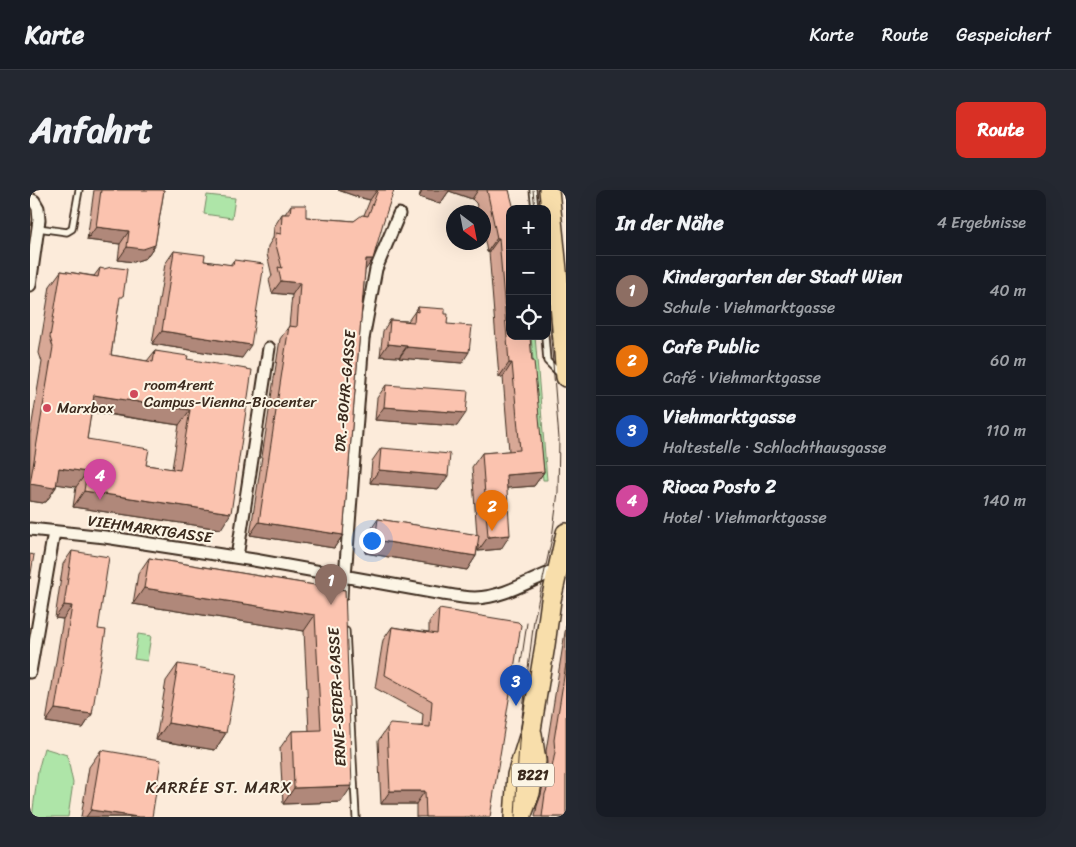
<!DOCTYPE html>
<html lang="de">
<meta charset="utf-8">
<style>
:root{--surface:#171b24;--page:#242831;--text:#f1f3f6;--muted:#9ea1a6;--line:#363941;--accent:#d93025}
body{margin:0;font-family:Sriracha,sans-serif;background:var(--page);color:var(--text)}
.controls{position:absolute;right:15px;top:15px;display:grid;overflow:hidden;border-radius:10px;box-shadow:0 5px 20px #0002}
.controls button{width:45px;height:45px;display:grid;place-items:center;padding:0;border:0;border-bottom:1px solid var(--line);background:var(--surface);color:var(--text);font:25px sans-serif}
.compass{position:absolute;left:416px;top:15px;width:45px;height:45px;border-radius:50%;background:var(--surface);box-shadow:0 5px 20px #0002;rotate:148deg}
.you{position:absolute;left:341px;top:350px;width:18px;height:18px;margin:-12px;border:4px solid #fff;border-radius:50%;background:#1a73e8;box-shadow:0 0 0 8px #1a73e833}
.badge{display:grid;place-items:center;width:32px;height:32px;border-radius:50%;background:var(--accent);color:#fff;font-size:16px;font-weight:700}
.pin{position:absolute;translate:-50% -41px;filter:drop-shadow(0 1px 2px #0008)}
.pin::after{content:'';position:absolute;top:26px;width:18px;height:15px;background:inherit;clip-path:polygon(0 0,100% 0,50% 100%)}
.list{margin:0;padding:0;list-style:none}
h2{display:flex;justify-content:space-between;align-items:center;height:65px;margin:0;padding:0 20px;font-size:21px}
h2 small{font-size:16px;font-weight:400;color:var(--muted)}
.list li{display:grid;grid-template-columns:32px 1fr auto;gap:15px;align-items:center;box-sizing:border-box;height:70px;padding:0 20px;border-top:1px solid var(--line)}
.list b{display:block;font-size:19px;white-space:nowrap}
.list p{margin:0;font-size:16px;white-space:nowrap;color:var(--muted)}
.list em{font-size:16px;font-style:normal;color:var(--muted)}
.icon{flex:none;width:28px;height:28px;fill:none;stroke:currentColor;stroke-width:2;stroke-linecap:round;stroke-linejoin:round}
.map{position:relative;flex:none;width:536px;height:627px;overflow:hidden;border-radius:10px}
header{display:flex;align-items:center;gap:30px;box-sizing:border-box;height:70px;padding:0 25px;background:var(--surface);border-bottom:1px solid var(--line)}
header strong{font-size:24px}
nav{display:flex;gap:28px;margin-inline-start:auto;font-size:18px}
.intro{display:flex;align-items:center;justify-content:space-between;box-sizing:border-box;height:120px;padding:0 30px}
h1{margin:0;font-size:35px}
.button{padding:12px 22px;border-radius:10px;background:var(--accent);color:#fff;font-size:18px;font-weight:700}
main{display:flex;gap:30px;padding:0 30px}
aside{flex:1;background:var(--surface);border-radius:10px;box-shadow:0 5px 20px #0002}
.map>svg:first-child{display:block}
.green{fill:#aee5a8;stroke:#748863}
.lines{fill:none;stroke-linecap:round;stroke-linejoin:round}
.service-casing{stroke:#3b2a1e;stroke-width:9}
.minor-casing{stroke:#3b2a1e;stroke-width:15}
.primary-casing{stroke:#3b2a1e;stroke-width:22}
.service{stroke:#fcf5e5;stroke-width:5.5}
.minor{stroke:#fcf5e5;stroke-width:11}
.primary{stroke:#f8deab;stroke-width:19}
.tram{stroke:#3b2a1e;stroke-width:1}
.wall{fill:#d8a896;stroke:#3b2a1e;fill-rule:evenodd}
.shaded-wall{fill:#b0887a;stroke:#3b2a1e}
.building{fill:#fbc3af;stroke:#3b2a1e;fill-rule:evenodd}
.poi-dot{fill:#d1495b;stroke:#fcf5e5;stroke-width:2}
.labels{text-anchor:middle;stroke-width:4;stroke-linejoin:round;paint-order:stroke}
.shield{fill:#fcf5e5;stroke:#75675a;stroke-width:1}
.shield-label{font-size:14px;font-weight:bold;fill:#3b2a1e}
.poi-label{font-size:15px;fill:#3b2a1e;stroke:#fcf5e5;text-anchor:start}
.street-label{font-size:15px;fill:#3b2a1e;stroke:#fcf5e5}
.neighbourhood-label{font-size:16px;letter-spacing:1px;fill:#3b2a1e;stroke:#fcf5e5}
</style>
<header>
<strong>Karte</strong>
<nav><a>Karte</a><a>Route</a><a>Gespeichert</a></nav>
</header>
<div class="intro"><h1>Anfahrt</h1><a class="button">Route</a></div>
<main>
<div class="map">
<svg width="536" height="627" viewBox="0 0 536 627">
<rect width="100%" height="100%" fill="#fcebda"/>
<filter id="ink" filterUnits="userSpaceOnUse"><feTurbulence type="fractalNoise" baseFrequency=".02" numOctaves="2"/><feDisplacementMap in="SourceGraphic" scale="10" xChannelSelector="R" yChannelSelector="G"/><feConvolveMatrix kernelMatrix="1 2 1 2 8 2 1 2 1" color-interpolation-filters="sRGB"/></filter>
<g filter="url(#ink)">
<!-- green -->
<path class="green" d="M177,5L205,8L202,28L174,24Z
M501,146H505L517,290H513Z
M108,444L121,446L117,471L104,469Z
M14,558L37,565L43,593L38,627H2L8,581Z"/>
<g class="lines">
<defs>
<path id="service" d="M503,0L505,19
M8,38L37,42L42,39L49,0
M515,146L517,171L531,185
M314,407L315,387
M316,441L326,627"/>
<path id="minor" d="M0,9L4,11L8,18L9,30L0,95
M0,339L75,347L224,370L413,404C424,406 434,408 445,408C475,407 500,390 527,380
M207,367L239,158
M315,387L333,149L346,79L369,24
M0,482L24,342"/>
<path id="primary" d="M519,0L528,90L536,187
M484,627L487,585L501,540L515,455L521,410L536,343
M491,627L500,603L506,571L502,544"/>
</defs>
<!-- service casing -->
<use href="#service" class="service-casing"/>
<!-- minor casing -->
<use href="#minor" class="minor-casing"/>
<!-- primary casing -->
<use href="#primary" class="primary-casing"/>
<!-- service -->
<use href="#service" class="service"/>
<!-- minor -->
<use href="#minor" class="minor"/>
<!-- primary -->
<use href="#primary" class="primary"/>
<!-- tram -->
<path class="tram" d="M503,0L505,19
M491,473L497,433
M485,627L489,552L504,430L522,348L528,302L529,249L517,98"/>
</g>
<!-- wall -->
<path class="wall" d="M64,0H134L125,55L116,68L104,72L88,70L90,54L57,50Z
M308,0H364L335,80L313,345L304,358L220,345L250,149L259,136L262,105L242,103L239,90L242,86L237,64L238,56L243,48L244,37L252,24H255L261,15L276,27L324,31L334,25L340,10L328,7Z
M391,0H479L502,171L514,282L504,296L477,298L471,359L448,361V355L446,366L437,380L335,363L339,342L348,329L447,345L442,277L452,263L479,261L473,187H469L459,62H457L454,46V22H449L446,13L442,9L419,1L410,14L389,7Z
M144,61L174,71L200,75L204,70L212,168L122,154L135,74Z
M70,78L89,113L81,165L117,171L125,161L157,169L191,339L43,317L46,297L27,294L26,297L16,312H14L13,313L0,311V245L12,172L9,163L20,96L31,81L64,86ZM61,222L149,235L142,279L116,275L57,249Z
M388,117L415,124L417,134L432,173L369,168V167L350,166L353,141L360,130L378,131Z
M356,195L427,236L345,230L347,208Z
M351,258L409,299L340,293L342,271Z
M42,361L68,439L62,524L53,538L16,532L33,429L25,428L33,374Z
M119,368L315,400L311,612L253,614L250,558L262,541H279L274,441L103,414L108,384Z
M409,419L460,627H386V614H351L348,551L357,538L392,536L393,524L345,498L353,450L362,437L399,442V432Z
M536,436V627H505L507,616L511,605L517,573L516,561Z
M148,474L196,543L185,560L126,550L136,491Z
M71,560L122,627H51L59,577Z"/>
<!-- shaded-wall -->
<path class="shaded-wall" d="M308,0H347L340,10L328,7Z
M393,0H448L442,9L419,1L410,14L389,7Z
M66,37L99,41L90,54L57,50Z
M467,48H469L459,62H457Z
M125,55L116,68L104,72L88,70L97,57Z
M336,69H343L334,82Z
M251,91L270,93L262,105L242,103Z
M132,141L221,155L212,168L122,154Z
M358,154L377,156L369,167L350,166Z
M377,157L439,162L432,173L369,168Z
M479,173H482L473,187H469Z
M64,205L160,220L149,235L53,220Z
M354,217L436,223L427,236L345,230Z
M29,278L57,282L46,297L18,293Z
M349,280L418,286L409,299L340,293Z
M514,282L504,296L466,299L476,285Z
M0,294L26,297L16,312H14L13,313L0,311Z
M54,301L201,323L191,339L43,317Z
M229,332L313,345L304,358L220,345Z
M480,345L471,359L448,361L458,347Z
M345,350L446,366L437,380L335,363Z
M114,398L285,425L274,441L103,414Z
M34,415L42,416L33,429L25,428Z
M25,519L62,524L53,538L16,532Z
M138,533L196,543L185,560L126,550Z
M322,596L311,612L253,614L264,598Z
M360,601H395L386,614H351Z
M61,620L108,627H56Z"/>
<!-- building -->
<path class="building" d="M71,0H134L125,55L113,59L97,57L99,41L66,37Z
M348,0H364L353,33L343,69H336L313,345L229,332L259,136L267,137L270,93L251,91L248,77L252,78L245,51L246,43L251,44L252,24H260L261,15H276V27L324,31L332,25L338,26Z
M457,0H479L484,19H480V146H500L502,171H504L514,282L476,285L480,345L458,347L452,263L490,260L482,173H479L469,48H467Z
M144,61L175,65L174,71L203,75L204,70L234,74L221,155L132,141Z
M81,77L97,79L93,107H90L81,165L123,172L125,161L158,166L157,169L222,180L201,323L54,301L57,282L29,278L26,297L24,296V298L0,294L23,157L20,147L31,81L68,87L70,78L74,79ZM64,205L160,220L150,280L116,275L119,259L57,249Z
M388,117L415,119V124H418L417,134L442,136L439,162L377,157V156L358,154L360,130L384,132L385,121L388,122Z
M356,195L438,201L436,223L354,217Z
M351,258L420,264L418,286L349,280Z
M348,329L449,345L446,366L345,350Z
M42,361L79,367L68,439L76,440L62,524L25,519L42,416L34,415Z
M0,364L4,365L0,389Z
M119,368L315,400L322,596L264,598L262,541L291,540L285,425L114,398Z
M409,419L488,432L491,435L460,627H396L395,601H360L357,538L360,534L400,537L402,511L355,485L362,437L407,444Z
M148,474L207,484L196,543L138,533Z
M536,474V627H512L515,604L519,594L525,562L524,550Z
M71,560L131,570L122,627H108L61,620Z"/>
</g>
<!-- markers -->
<g class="poi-dot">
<circle cx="104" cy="204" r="5"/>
<circle cx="17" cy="218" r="5"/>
</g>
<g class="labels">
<!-- shield labels -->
<rect class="shield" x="482" y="573.5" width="42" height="23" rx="4"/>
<g class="shield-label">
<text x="503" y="590">B221</text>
</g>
<!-- poi labels -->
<g class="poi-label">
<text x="114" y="200">room4rent<tspan x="114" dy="17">Campus-Vienna-Biocenter</tspan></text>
<text x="27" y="223">Marxbox</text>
</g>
<!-- street labels -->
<g class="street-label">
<text transform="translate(315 201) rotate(-85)" y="5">DR.-BOHR-GASSE</text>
<text transform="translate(120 339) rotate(8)" y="5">VIEHMARKTGASSE</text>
<text transform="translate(307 507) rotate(-93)" y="5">ERNE-SEDER-GASSE</text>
</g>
<!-- neighbourhood labels -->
<g class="neighbourhood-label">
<text x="189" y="603">KARRÉE ST. MARX</text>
</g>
</g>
</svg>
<div class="controls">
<button>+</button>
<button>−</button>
<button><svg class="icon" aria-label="locate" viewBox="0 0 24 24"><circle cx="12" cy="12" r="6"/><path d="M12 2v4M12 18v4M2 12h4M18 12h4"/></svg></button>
</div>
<svg class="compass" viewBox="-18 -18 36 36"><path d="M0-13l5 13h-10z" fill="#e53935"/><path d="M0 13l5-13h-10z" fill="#9ea1a6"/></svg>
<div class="you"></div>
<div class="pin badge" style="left:301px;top:415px;background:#8d6e63">1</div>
<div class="pin badge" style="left:462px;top:341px;background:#e8710a">2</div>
<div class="pin badge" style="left:486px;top:516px;background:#1a4fb4">3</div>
<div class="pin badge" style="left:70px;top:310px;background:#d1479c">4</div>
</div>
<aside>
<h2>In der Nähe<small>4 Ergebnisse</small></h2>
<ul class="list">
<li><span class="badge" style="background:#8d6e63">1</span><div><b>Kindergarten der Stadt Wien</b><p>Schule · Viehmarktgasse</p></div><em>40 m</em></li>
<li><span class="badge" style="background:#e8710a">2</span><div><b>Cafe Public</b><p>Café · Viehmarktgasse</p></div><em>60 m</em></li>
<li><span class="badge" style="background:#1a4fb4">3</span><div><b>Viehmarktgasse</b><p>Haltestelle · Schlachthausgasse</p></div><em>110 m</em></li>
<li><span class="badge" style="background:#d1479c">4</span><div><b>Rioca Posto 2</b><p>Hotel · Viehmarktgasse</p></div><em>140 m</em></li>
</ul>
</aside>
</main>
